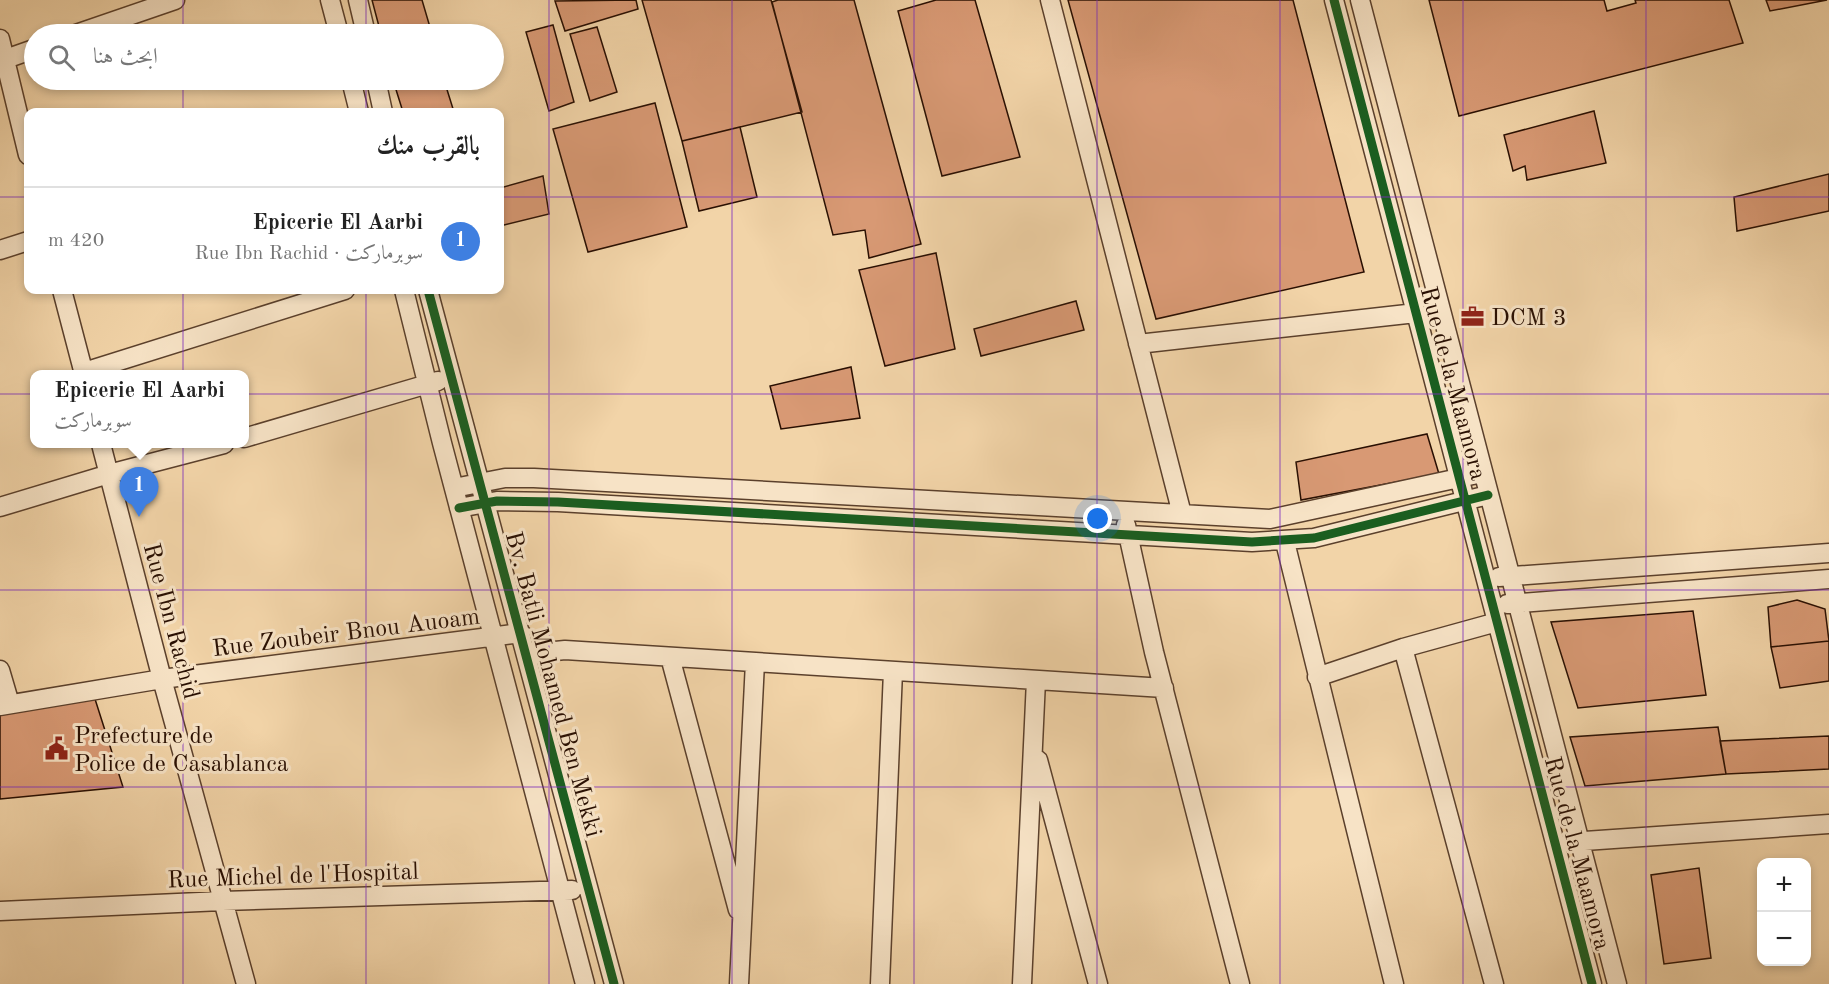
<!DOCTYPE html>
<html lang="ar">
<meta charset="utf-8">
<style>
:root{--surface:#fff;--page:#f6f6f6;--text:#222;--muted:#767676;--line:#e0e0e0;--accent:#d93025}
body{margin:0;font-family:"Old Standard TT",Amiri,serif;background:var(--page);color:var(--text);direction:rtl}
.controls{position:absolute;right:18px;bottom:18px;display:grid;overflow:hidden;border-radius:12px;box-shadow:0 3px 9px #0003}
.controls button{width:54px;height:54px;display:grid;place-items:center;padding:0;border:0;border-bottom:2px solid var(--line);background:var(--surface);color:var(--text);font:30px sans-serif}
.you{position:absolute;left:1098px;top:519px;width:21px;height:21px;margin:-15px;border:4px solid #fff;border-radius:50%;background:#1a73e8;box-shadow:0 0 0 9px #1a73e833}
.badge{display:grid;place-items:center;width:39px;height:39px;border-radius:50%;background:var(--accent);color:#fff;font-size:20px;font-weight:700}
.pin{position:absolute;translate:-50% -50px;filter:drop-shadow(0 2px 3px #0008)}
.pin::after{content:'';position:absolute;top:32px;width:21px;height:18px;background:inherit;clip-path:polygon(0 0,100% 0,50% 100%)}
.popup{position:absolute;left:30px;top:370px;width:219px;height:78px;box-sizing:border-box;display:grid;place-content:center;border-radius:12px;background:var(--surface);filter:drop-shadow(0 2px 4px #0005);font-size:20px;white-space:nowrap;color:var(--muted)}
.popup b{font-size:22px;color:var(--text)}
.popup::after{content:'';position:absolute;left:50%;top:100%;margin-left:-12px;border:12px solid transparent;border-top-color:var(--surface)}
.list{margin:0;padding:0;list-style:none}
h2{display:flex;justify-content:space-between;align-items:center;height:78px;margin:0;padding:0 24px;font-size:26px}
h2 small{font-size:20px;font-weight:400;color:var(--muted)}
.list li{display:grid;grid-template-columns:39px 1fr auto;gap:18px;align-items:center;box-sizing:border-box;height:108px;padding:0 24px;border-top:2px solid var(--line)}
.list b{display:block;font-size:22px;white-space:nowrap}
.list p{margin:0;font-size:20px;white-space:nowrap;color:var(--muted)}
.list em{font-size:20px;font-style:normal;color:var(--muted)}
.icon{flex:none;width:33px;height:33px;fill:none;stroke:currentColor;stroke-width:2;stroke-linecap:round;stroke-linejoin:round}
.map{position:relative;flex:none;width:1829px;height:984px;overflow:hidden;direction:ltr}
.search{position:absolute;background:var(--surface);box-shadow:0 3px 9px #0003;left:24px;top:24px;width:480px;height:66px;display:flex;align-items:center;gap:15px;box-sizing:border-box;padding:0 21px;border-radius:33px;color:var(--muted);font-size:22px}
.panel{position:absolute;background:var(--surface);box-shadow:0 3px 9px #0003;left:24px;top:108px;width:480px;height:186px;border-radius:12px;direction:rtl}
.map>svg:first-child{display:block}
.building{fill:#d89974;stroke:#290f02;stroke-width:1.5}
.lines{fill:none;stroke-linecap:round;stroke-linejoin:round}
.minor-casing{stroke:#5b402c;stroke-width:21}
.minor{stroke:#f7e3c6;stroke-width:18}
.cycleway-casing{stroke:#f7e3c6;stroke-width:13}
.cycleway{stroke:#1b5e20;stroke-width:9}
.grid{fill:none;stroke:#7b2cbf;stroke-width:1.5;stroke-opacity:0.55}
.labels{text-anchor:middle;stroke-width:6;stroke-linejoin:round;paint-order:stroke}
.poi-label{font-size:24px;fill:#290f02;stroke:#f7e3c6;text-anchor:start}
.street-label{font-size:24px;fill:#290f02;stroke:#f7e3c6}
</style>
<div class="map">
<svg width="1829" height="984" viewBox="0 0 1829 984">
<rect width="100%" height="100%" fill="#f2d4a8"/>
<filter id="stains"><feTurbulence type="fractalNoise" baseFrequency=".00333" numOctaves="4"/><feColorMatrix values="0 0 0 0 .2 0 0 0 0 .09 0 0 0 0 .02 0 0 0 .5 -.17"/></filter>
<radialGradient id="worn" r=".72"><stop offset=".6" stop-color="#630" stop-opacity="0"/><stop offset="1" stop-color="#630" stop-opacity=".3"/></radialGradient>
<!-- building -->
<path class="building" d="M372,0H422L432,34H381Z
M636,0L638,9L565,31L555,1Z
M642,0H771L802,112L682,141Z
M778,0H854L921,244L869,258L865,230L833,235L772,2Z
M936,0H975L1020,157L942,176L898,11Z
M1068,0H1293L1364,272L1156,319Z
M1429,0H1604L1607,11L1636,3L1635,0H1729L1743,43L1459,116Z
M1766,0H1827L1770,11Z
M553,25L574,102L549,111L526,32Z
M597,27L617,92L590,101L570,34Z
M393,80H444L454,112H403Z
M655,103L687,227L588,252L553,129Z
M1594,111L1606,163L1527,180L1525,166L1513,171L1504,135Z
M740,127L757,197L699,211L682,141Z
M1829,174V211L1737,231L1734,197Z
M543,176L549,214L500,226V188Z
M936,253L955,349L885,366L859,270Z
M1076,301L1084,330L981,356L974,329Z
M851,367L860,418L781,429L770,386Z
M1427,434L1439,474L1301,500L1296,462Z
M1797,600L1825,609L1829,641L1771,647L1768,607Z
M1693,611L1706,695L1578,708L1551,622Z
M1829,641V681L1780,688L1771,647Z
M95,699L123,787L0,799V712Z
M1718,727L1726,774L1585,786L1570,737Z
M1829,736V769L1726,774L1720,741Z
M1699,868L1711,958L1664,964L1651,875Z"/>
<g class="lines">
<defs>
<path id="minor" d="M330,0L339,34
M358,0L366,34
M1050,0L1182,514
M1334,0L1592,984
M1360,0L1617,984
M76,34L175,0
M0,39L28,155
M0,61L34,49
M351,80L359,112
M376,80L383,112
M0,250L28,241
M62,290L84,374
M404,290L442,443L585,984
M428,290L614,984
M1138,344L1416,313
M84,372L345,290
M244,438L438,381
M101,444L162,679L246,984
M454,488L505,478H534L1270,519L1482,473
M0,507L109,474L224,444
M459,508L497,501L558,502L1252,542L1314,538L1488,495
M1126,525L1154,652L1240,984
M1285,542L1394,984
M1499,577L1829,553
M1507,604L1829,579
M1403,648L1494,984
M526,654L565,650L1164,688
M670,657L738,910
M0,670L10,704
M1317,677L1403,648L1497,622
M0,706L162,679L521,633
M1038,760L1098,984
M1570,842L1829,824
M0,911L222,901L572,890
M739,984L755,662
M880,984L893,671
M1022,984L1036,680"/>
</defs>
<!-- minor casing -->
<use href="#minor" class="minor-casing"/>
<!-- minor -->
<use href="#minor" class="minor"/>
<defs>
<path id="cycleway" d="M1334,0L1592,984
M428,290L614,984
M459,508L497,501L558,502L1252,542L1314,538L1488,495"/>
</defs>
<!-- cycleway casing -->
<use href="#cycleway" class="cycleway-casing"/>
<!-- cycleway -->
<use href="#cycleway" class="cycleway"/>
</g>
<!-- grid -->
<path class="grid" d="M183,0V34M366,0V34M549,0V984M732,0V984M914,0V984M1097,0V984M1280,0V984M1463,0V984M1646,0V984M183,80V112M366,80V112M0,197H28M500,197H1829M183,290V984M366,290V984M0,394H1829M0,590H1829M0,787H1829"/>
<!-- icons -->
<defs>
<symbol id="office-bare" viewBox="-9 -9 18 18"><path d="M-6-3h4V-5.5h4V-3h4V5H-6ZM-1-4.5V-3h2v-1.5ZM-6 0V1H6V0Z" fill="#8f2418" stroke="#f7e3c6" stroke-width="2.5" paint-order="stroke"/></symbol>
<symbol id="civic-bare" viewBox="-9 -9 18 18"><path d="M-.6-6.5H3V-4.5H.6V-3L4-1V1h2V6H-6V1h2V-1L-.6-3ZM-1.2 2.5V6h2.4V2.5Z" fill="#8f2418" stroke="#f7e3c6" stroke-width="2.5" paint-order="stroke"/></symbol>
</defs>
<g fill-rule="evenodd">
<use href="#office-bare" x="1456" y="300" width="33" height="33"/>
<use href="#civic-bare" x="40" y="732" width="33" height="33"/>
</g>
<g class="labels">
<!-- poi labels -->
<g class="poi-label">
<text x="1491" y="325">DCM 3</text>
<text x="74" y="743">Prefecture de<tspan x="74" dy="28">Police de Casablanca</tspan></text>
</g>
<!-- street labels -->
<g class="street-label">
<text transform="translate(1454 383) rotate(75)" y="8">Rue de la Maamora</text>
<text transform="translate(172 621) rotate(75)" y="8">Rue Ibn Rachid</text>
<text transform="translate(346 632) rotate(-7)" y="8">Rue Zoubeir Bnou Auoam</text>
<text transform="translate(554 684) rotate(75)" y="8">Bv. Batli Mohamed Ben Mekki</text>
<text transform="translate(1578 853) rotate(75)" y="8">Rue de la Maamora</text>
<text transform="translate(293 875) rotate(-2)" y="8">Rue Michel de l'Hospital</text>
</g>
</g>
<rect width="100%" height="100%" filter="url(#stains)"/>
<rect width="100%" height="100%" fill="url(#worn)"/>
</svg>
<div class="controls">
<button>+</button>
<button>−</button>
</div>
<div class="you"></div>
<div class="pin badge" style="left:139px;top:517px;background:#3f7fe0">1</div>
<div class="popup"><b>Epicerie El Aarbi</b>سوبرماركت</div>
<div class="search"><svg class="icon" aria-label="search" viewBox="0 0 24 24"><circle cx="10" cy="10" r="6"/><path d="M15 15l6 6"/></svg>ابحث هنا</div>
<section class="panel">
<h2>بالقرب منك<small></small></h2>
<ul class="list">
<li><span class="badge" style="background:#3f7fe0">1</span><div><b>Epicerie El Aarbi</b><p>سوبرماركت · Rue Ibn Rachid</p></div><em>420 m</em></li>
</ul>
</section>
</div>
